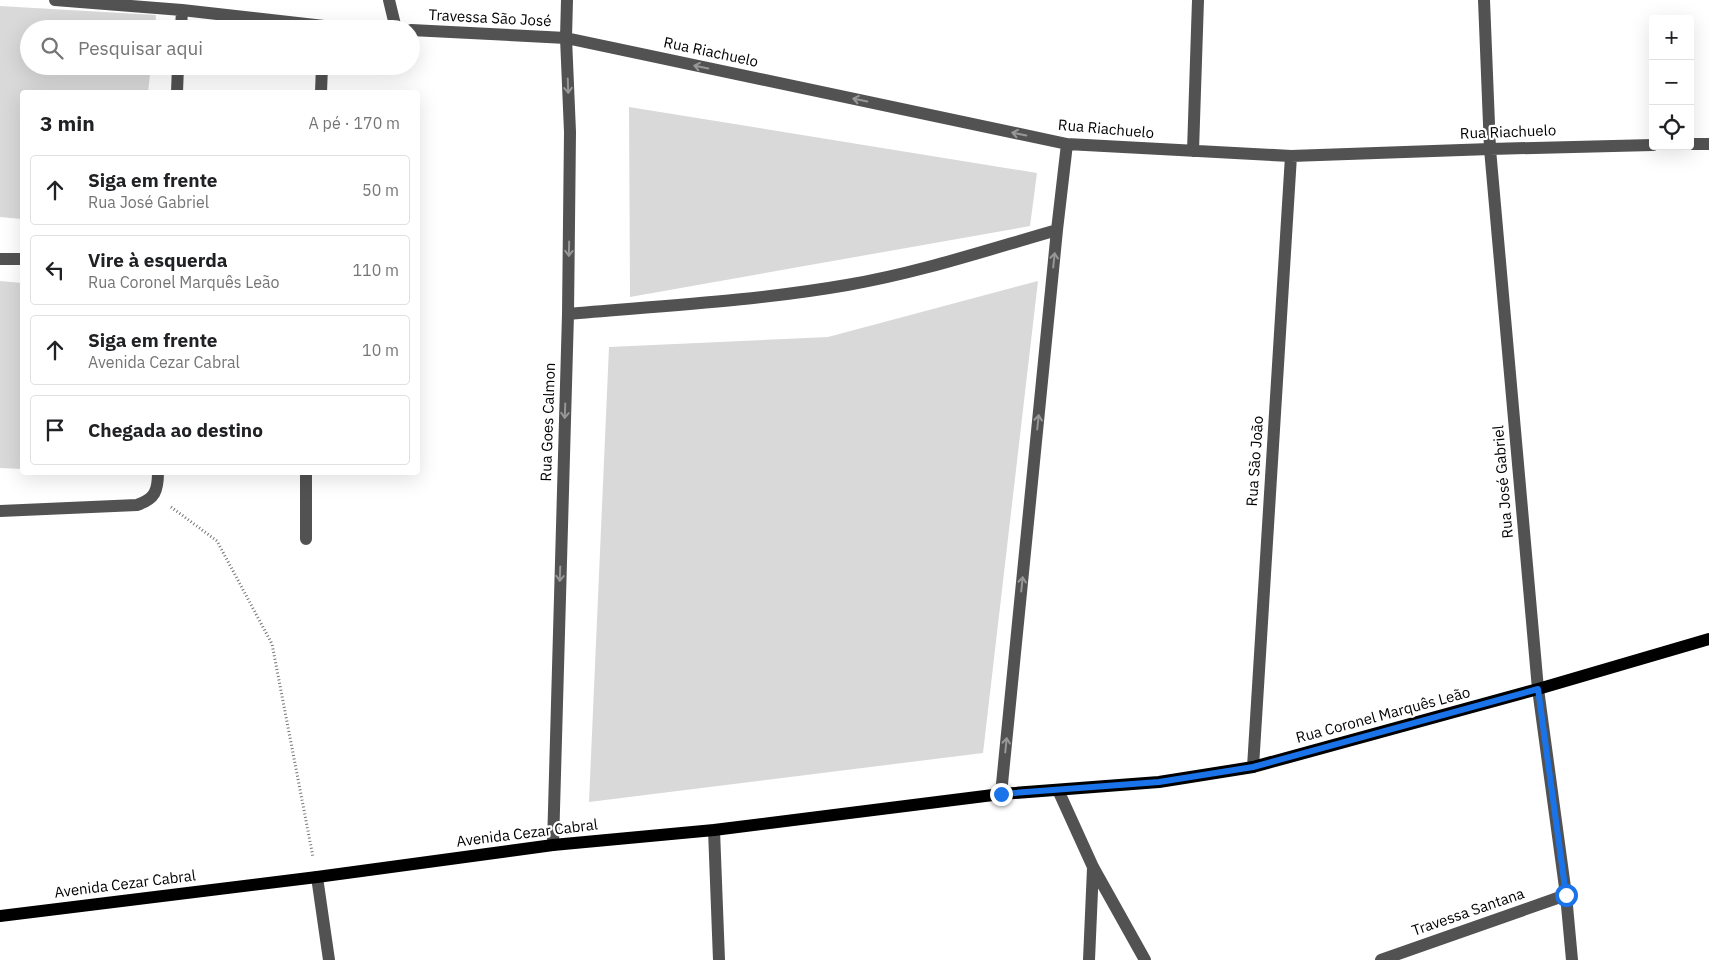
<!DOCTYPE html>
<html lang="pt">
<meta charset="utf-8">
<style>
:root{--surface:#fff;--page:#f6f6f6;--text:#202124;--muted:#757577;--line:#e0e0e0}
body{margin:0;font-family:"IBM Plex Sans",sans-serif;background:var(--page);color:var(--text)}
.controls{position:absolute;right:15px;top:15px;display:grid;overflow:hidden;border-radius:5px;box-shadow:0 5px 20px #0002}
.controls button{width:45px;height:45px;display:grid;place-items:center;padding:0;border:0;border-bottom:1px solid var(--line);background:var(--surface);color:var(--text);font:25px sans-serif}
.stop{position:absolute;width:15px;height:15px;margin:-11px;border:4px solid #1a73e8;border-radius:50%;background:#fff}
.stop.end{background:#1a73e8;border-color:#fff;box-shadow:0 1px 5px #0008}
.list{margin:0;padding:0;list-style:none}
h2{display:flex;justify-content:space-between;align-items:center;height:65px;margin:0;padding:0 20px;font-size:21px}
h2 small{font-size:16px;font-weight:400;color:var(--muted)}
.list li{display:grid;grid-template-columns:32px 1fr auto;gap:15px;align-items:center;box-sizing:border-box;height:70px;margin:0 10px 10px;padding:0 10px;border:1px solid var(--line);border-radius:5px}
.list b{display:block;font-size:19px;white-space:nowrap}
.list p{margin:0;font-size:16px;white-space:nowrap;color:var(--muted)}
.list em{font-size:16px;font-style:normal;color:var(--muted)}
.icon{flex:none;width:28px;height:28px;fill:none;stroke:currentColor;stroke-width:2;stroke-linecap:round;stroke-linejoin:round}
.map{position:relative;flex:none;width:1709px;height:960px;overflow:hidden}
.search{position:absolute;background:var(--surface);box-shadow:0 5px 20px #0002;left:20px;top:20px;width:400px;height:55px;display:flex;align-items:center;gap:12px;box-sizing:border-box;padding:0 18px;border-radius:28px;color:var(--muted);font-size:19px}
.panel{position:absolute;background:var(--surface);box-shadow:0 5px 20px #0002;left:20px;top:90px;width:400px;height:385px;border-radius:5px}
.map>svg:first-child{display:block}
.green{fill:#d9d9d9}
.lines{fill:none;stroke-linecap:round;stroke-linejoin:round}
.path{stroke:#747474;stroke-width:3;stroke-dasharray:1 2.5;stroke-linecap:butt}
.minor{stroke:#525252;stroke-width:12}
.major{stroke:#000;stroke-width:12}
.oneway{stroke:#979797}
.route{stroke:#1a73e8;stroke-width:6}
.labels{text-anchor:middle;stroke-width:4.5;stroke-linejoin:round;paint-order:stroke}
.street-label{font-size:15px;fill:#000;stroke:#fff}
</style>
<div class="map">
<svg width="1709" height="960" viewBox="0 0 1709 960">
<rect width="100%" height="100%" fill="#fff"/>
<!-- green -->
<path class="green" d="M0,6L156,15L155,29H29V66H151L148,92H22V219L0,217Z
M629,107L1037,173L1030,226L630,297Z
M0,281L22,283V469L0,468Z
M1038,281L983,753L589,802L609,347L828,337Z"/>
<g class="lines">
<!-- path -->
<path class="path" d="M171,507L217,541L272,644L313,857"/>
<!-- minor -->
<path class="minor" d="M55,0L182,10L324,26L388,29
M389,0L396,29
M1484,0L1490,149L1538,689L1566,895L1572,960
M181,29L182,10
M411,30L566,38L1067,144L1291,156L1490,149L1653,145
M177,92L178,66
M321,92L322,66
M1690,144H1709
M1193,151L1198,0
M0,259H22
M568,314C661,306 755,301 847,285C918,273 987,250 1057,230
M306,472V539
M0,511L137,505C155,499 158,491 158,472
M1253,767L1291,156
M1058,790L1093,867L1145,960
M1001,794L1057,230L1067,144
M714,830L719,960
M553,845L568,314L570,132L566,38L567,0
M317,877L329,960
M1089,960L1093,868
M1381,960L1566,895"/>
<!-- major -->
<path class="major" d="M0,916L317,877L553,845L714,830L1001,794L1159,782L1253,767L1538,689L1709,639"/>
</g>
<!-- one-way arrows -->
<defs><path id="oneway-shaft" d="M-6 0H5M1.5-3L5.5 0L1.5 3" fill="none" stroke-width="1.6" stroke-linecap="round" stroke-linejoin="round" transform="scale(1.25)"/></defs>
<g class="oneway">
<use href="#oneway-shaft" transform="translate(701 67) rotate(-168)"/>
<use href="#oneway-shaft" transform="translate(568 86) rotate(88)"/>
<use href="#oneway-shaft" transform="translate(860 100) rotate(-168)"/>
<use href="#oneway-shaft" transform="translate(1019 134) rotate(-168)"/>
<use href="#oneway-shaft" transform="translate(569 249) rotate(91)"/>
<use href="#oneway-shaft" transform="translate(1054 260) rotate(-84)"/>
<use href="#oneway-shaft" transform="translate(565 411) rotate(92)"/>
<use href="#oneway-shaft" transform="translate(1038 422) rotate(-84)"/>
<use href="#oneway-shaft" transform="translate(560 574) rotate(92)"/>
<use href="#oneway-shaft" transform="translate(1022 584) rotate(-84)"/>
<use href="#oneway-shaft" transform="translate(1006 745) rotate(-84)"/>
</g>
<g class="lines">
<!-- route -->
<path class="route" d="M1001,794L1159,782L1253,767L1538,689L1566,895"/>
</g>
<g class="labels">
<!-- street labels -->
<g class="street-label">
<text transform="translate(490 18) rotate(3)" y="5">Travessa São José</text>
<text transform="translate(711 52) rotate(12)" y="5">Rua Riachuelo</text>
<text transform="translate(1106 129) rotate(5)" y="5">Rua Riachuelo</text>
<text transform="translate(1508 132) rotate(-2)" y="5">Rua Riachuelo</text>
<text transform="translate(548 422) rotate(-88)" y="5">Rua Goes Calmon</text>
<text transform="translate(1255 461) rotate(-86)" y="5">Rua São João</text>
<text transform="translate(1503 482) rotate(-95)" y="5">Rua José Gabriel</text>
<text transform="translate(1383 715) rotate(-15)" y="5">Rua Coronel Marquês Leão</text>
<text transform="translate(527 833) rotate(-7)" y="5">Avenida Cezar Cabral</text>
<text transform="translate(125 884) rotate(-7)" y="5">Avenida Cezar Cabral</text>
<text transform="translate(1468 912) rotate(-19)" y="5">Travessa Santana</text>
</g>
</g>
</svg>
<div class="controls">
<button>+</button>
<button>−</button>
<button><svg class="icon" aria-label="locate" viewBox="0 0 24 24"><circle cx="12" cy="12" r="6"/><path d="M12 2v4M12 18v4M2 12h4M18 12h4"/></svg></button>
</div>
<div class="stop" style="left:1566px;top:895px"></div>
<div class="stop end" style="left:1001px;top:794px"></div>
<div class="search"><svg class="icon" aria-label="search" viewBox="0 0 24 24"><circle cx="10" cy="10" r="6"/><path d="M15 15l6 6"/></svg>Pesquisar aqui</div>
<section class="panel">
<h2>3 min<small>A pé · 170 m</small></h2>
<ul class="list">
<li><svg class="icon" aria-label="ahead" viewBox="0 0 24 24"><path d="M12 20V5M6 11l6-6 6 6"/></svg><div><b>Siga em frente</b><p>Rua José Gabriel</p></div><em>50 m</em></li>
<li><svg class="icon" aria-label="left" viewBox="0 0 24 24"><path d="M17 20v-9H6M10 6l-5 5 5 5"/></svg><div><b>Vire à esquerda</b><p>Rua Coronel Marquês Leão</p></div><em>110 m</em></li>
<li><svg class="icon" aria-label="ahead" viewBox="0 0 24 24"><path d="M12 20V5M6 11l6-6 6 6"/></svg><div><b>Siga em frente</b><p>Avenida Cezar Cabral</p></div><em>10 m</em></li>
<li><svg class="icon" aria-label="arrive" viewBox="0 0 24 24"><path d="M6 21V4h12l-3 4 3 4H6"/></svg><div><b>Chegada ao destino</b></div></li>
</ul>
</section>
</div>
